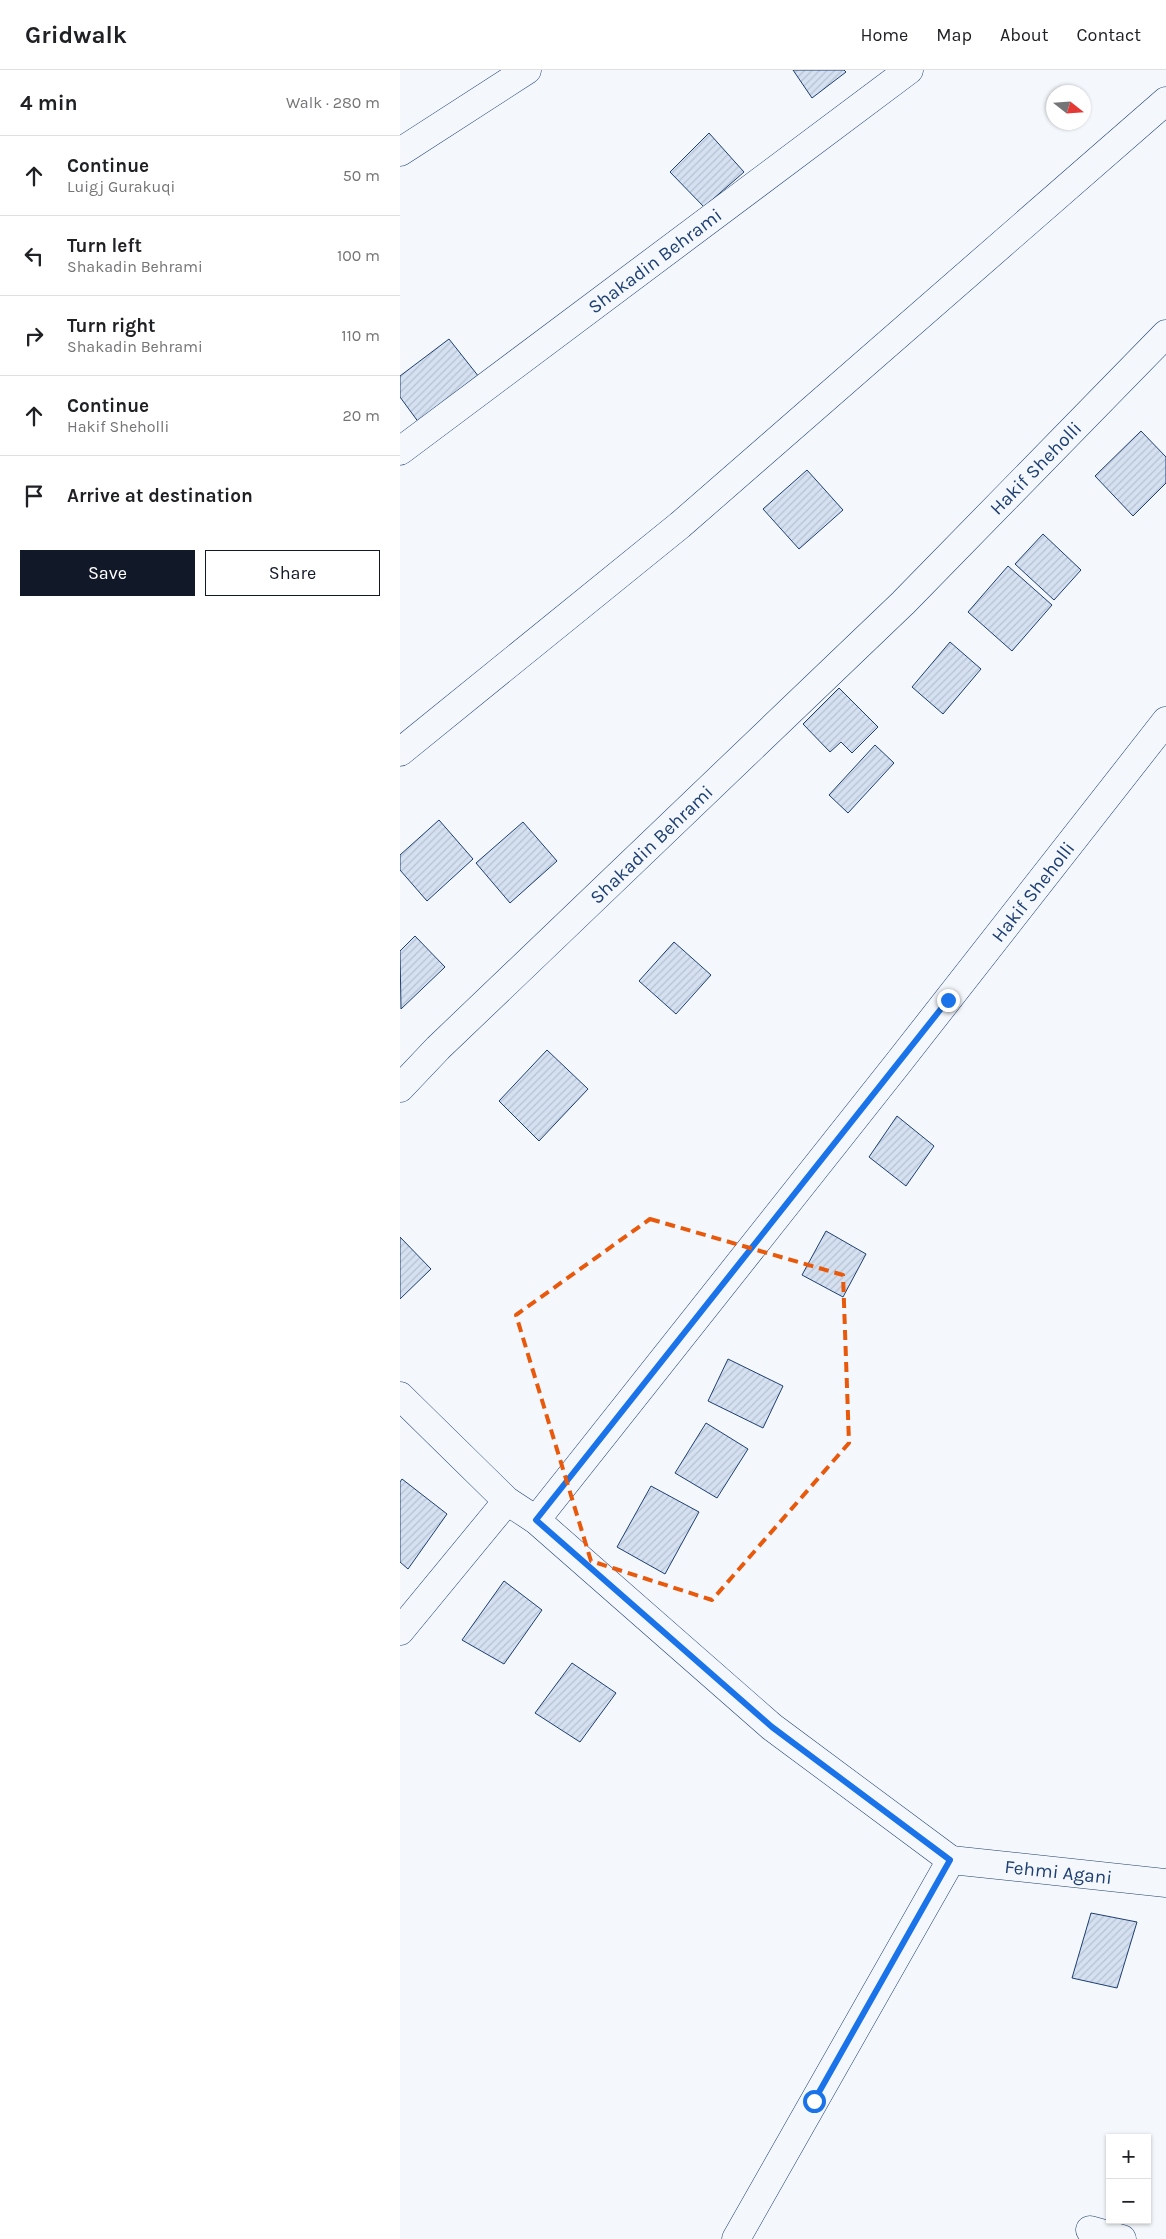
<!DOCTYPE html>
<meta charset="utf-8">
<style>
:root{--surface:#fff;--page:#f6f6f6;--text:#202124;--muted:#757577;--line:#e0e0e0;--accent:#111827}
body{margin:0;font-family:Karla,sans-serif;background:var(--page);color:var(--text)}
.controls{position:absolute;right:15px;bottom:15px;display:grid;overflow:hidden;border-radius:0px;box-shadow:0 1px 4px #0004}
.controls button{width:45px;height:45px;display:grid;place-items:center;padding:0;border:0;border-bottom:1px solid var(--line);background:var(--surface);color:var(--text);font:25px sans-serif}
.compass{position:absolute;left:646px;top:15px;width:45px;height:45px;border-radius:50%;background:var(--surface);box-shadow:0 1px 4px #0004;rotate:107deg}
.stop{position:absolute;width:15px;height:15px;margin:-11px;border:4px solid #1a73e8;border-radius:50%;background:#fff}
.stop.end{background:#1a73e8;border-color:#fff;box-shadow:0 1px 5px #0008}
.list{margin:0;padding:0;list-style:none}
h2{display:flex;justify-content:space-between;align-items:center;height:65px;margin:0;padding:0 20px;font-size:21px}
h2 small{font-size:16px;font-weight:400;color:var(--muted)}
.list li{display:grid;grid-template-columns:32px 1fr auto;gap:15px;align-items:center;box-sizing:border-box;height:80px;padding:0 20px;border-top:1px solid var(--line)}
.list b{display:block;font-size:19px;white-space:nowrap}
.list p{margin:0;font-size:16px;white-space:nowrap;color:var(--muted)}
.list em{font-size:16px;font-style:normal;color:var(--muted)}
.actions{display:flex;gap:10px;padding:15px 20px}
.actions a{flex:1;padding:11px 0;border:1px solid var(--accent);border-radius:0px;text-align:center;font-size:18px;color:var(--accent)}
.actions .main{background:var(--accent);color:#fff}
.icon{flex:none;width:28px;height:28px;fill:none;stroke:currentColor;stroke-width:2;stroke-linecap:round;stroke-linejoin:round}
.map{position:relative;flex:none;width:766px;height:2169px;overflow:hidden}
header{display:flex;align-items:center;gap:30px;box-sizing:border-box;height:70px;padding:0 25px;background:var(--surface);border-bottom:1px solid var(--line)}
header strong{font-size:24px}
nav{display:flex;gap:28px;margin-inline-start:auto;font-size:18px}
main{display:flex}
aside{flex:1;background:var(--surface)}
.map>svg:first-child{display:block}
.building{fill:url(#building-hatch);stroke:#1d3f73}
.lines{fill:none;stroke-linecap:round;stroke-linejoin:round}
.minor-casing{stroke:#1d3f73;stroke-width:29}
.minor{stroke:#f4f7fb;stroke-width:28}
.route{stroke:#1a73e8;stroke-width:6}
.marked{fill:none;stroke:#e8590c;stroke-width:4;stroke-dasharray:10 6;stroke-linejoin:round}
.labels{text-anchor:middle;stroke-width:4;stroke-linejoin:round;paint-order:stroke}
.street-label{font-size:19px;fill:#1d3f73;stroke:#f4f7fb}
</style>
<header>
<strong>Gridwalk</strong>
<nav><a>Home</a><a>Map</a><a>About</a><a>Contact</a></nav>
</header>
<main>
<aside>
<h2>4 min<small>Walk · 280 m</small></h2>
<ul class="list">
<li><svg class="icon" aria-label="ahead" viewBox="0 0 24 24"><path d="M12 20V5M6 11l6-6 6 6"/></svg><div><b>Continue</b><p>Luigj Gurakuqi</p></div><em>50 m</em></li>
<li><svg class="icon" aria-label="left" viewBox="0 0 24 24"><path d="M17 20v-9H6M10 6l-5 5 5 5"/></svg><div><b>Turn left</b><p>Shakadin Behrami</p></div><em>100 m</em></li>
<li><svg class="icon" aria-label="right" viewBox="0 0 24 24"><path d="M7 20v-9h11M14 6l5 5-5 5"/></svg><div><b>Turn right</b><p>Shakadin Behrami</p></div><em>110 m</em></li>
<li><svg class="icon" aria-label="ahead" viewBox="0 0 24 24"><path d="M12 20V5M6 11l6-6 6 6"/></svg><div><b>Continue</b><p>Hakif Sheholli</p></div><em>20 m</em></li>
<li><svg class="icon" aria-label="arrive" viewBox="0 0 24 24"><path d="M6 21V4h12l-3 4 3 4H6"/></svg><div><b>Arrive at destination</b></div></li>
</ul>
<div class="actions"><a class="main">Save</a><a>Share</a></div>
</aside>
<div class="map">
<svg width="766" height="2169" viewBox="0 0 766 2169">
<defs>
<pattern id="building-hatch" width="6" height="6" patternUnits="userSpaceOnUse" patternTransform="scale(1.25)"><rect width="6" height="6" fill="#d5e0f0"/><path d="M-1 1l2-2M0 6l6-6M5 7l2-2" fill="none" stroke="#b6c1d1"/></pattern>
</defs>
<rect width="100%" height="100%" fill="#f4f7fb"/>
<!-- building -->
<path class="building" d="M393,0H444L446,2L412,28Z
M309,63L344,102L304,137L270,102Z
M49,269L83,312L22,357L0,327V306Z
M741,361L766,387V413L733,446L695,406Z
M407,400L443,440L399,479L363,439Z
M643,464L681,500L654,530L615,494Z
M608,496L652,535L612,581L568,542Z
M550,572L581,599L543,644L512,617Z
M439,618L478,657L452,683L441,672L430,682L403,654Z
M475,675L494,693L448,743L429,725Z
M39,750L73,789L27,831L0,800V785Z
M123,752L157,791L110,833L76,793Z
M15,866L45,897L1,939L0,881Z
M274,872L311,905L276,944L239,911Z
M147,980L188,1019L139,1071L99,1031Z
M497,1046L534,1076L506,1116L469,1087Z
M426,1161L466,1184L443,1227L402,1205Z
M0,1167L31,1199L0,1229Z
M328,1289L383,1316L363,1358L308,1331Z
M306,1353L348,1379L317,1428L275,1403Z
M2,1409L47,1444L8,1499L0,1492V1412Z
M251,1416L299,1442L265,1504L217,1477Z
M104,1511L142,1540L104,1594L62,1570Z
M172,1593L216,1623L180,1672L135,1643Z
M691,1843L737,1852L717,1918L672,1908Z"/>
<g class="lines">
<defs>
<g id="minor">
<path d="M0,82L127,0"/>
<path id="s1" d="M0,381L509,0"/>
<path d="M0,682L280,455L766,31"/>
<path id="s2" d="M0,1018L38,978L503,533L766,264"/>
<path d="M0,1326L107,1431L136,1450L372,1657L551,1790"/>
<path id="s3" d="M136,1450L499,992L766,651"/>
<path d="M0,1561L107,1431"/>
<path id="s4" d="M551,1790L766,1813"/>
<path d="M690,2160L722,2169"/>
<path d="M336,2169L551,1790"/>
</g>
</defs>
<!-- minor casing -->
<use href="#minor" class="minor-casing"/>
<!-- minor -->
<use href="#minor" class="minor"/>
</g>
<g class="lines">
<!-- route -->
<path class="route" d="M414,2031L550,1790L372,1657L136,1450L548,930"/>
</g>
<!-- marked area -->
<path class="marked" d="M250,1149L443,1205L449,1373L312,1530L191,1491L116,1245Z"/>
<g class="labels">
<!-- street labels -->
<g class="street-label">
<text dy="7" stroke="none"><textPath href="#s1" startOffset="318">Shakadin Behrami</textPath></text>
<text dy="7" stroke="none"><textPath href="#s2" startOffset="888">Hakif Sheholli</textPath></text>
<text dy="7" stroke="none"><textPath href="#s2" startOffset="350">Shakadin Behrami</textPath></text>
<text dy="7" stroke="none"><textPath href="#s3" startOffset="801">Hakif Sheholli</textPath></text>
<text dy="7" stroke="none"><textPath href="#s4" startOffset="108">Fehmi Agani</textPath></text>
</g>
</g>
</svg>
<div class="controls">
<button>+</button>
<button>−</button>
</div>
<svg class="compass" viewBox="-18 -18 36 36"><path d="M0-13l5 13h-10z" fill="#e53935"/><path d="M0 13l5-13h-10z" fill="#757577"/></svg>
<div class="stop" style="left:414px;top:2031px"></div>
<div class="stop end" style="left:548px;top:930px"></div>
</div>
</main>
